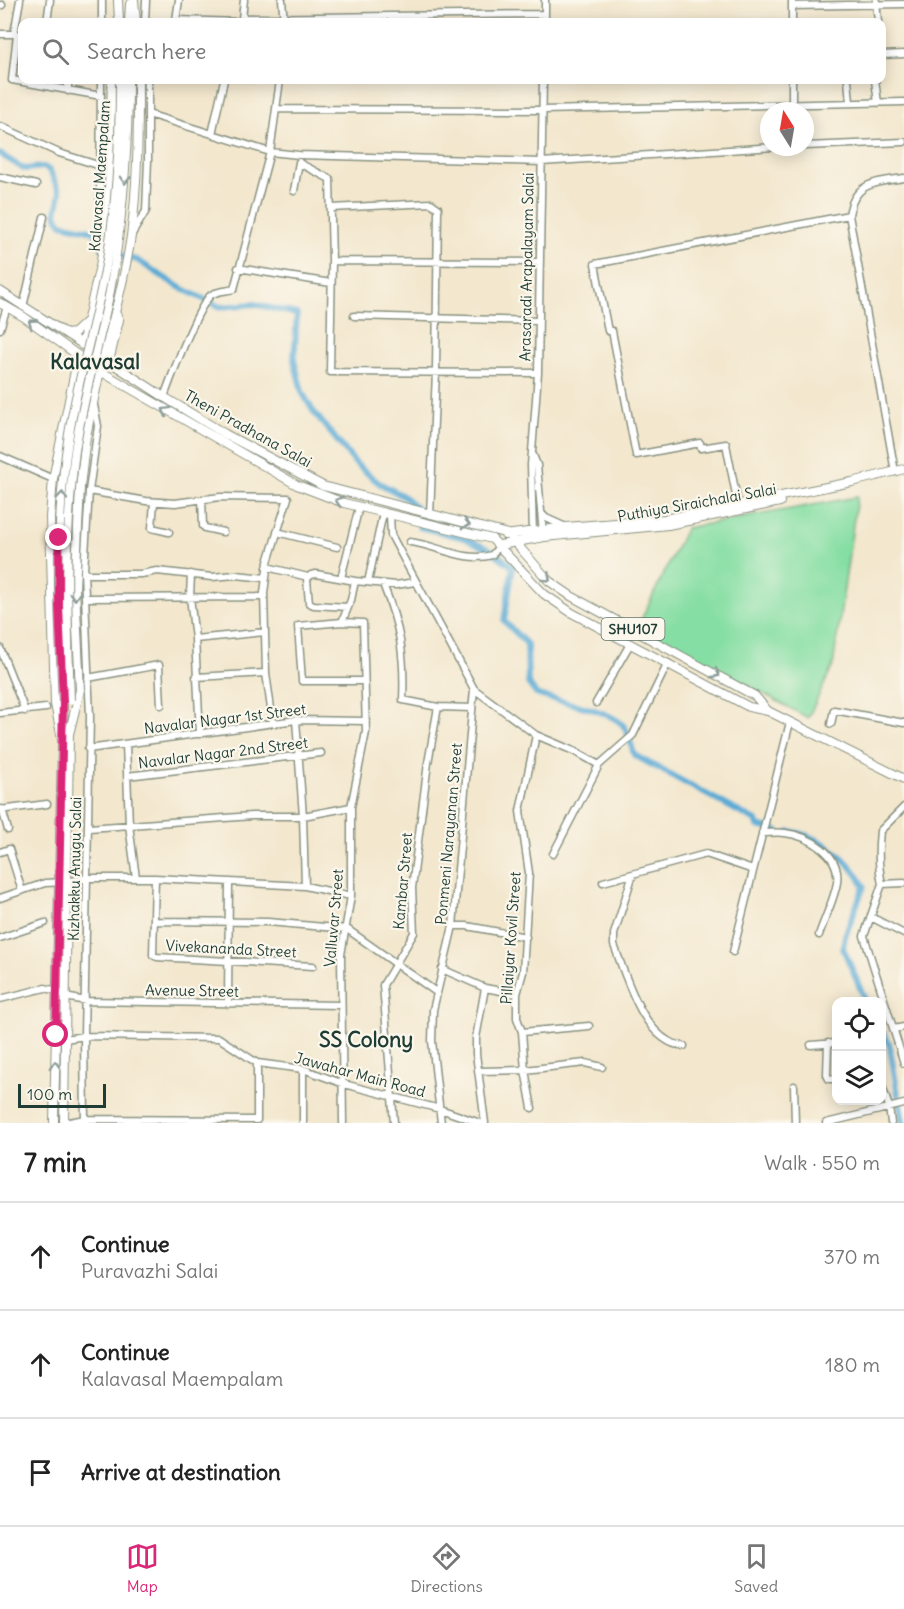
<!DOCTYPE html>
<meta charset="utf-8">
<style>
:root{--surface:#fff;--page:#f6f6f6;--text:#222;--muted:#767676;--line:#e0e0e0;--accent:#db2777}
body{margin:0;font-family:Delius,sans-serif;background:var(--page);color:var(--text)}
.controls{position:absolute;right:18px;bottom:18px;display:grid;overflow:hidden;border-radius:12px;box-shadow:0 3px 15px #0003}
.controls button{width:54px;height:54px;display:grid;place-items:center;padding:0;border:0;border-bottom:2px solid var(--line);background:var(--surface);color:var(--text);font:30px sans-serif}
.compass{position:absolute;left:760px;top:102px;width:54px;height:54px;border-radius:50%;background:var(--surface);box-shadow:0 3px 15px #0003;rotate:349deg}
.scale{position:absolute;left:18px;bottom:15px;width:88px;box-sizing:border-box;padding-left:6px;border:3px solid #1f3d34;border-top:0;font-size:16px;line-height:21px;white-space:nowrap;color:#1f3d34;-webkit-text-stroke:4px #fbf7ec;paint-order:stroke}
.stop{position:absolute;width:18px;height:18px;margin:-14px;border:4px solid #db2777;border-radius:50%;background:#fff}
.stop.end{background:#db2777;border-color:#fff;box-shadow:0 2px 6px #0008}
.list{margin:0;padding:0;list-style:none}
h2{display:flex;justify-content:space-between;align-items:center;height:78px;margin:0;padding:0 24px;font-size:26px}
h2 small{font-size:20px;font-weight:400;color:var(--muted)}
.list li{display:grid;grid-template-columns:39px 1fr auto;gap:18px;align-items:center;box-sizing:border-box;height:108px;padding:0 24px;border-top:2px solid var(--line)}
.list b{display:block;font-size:22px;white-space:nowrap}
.list p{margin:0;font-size:20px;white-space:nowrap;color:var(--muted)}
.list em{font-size:20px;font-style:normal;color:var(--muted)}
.icon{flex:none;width:33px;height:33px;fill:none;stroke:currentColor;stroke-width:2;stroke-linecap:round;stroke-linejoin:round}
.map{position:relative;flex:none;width:904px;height:1123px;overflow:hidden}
.search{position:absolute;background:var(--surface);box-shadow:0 3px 15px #0003;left:18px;right:18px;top:18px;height:66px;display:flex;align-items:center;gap:15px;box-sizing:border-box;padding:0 21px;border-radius:12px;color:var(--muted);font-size:22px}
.sheet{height:402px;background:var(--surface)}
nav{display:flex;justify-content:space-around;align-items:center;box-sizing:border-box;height:84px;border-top:2px solid var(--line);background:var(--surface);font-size:16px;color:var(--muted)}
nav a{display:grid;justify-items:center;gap:3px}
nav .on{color:var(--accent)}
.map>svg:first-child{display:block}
.pitch{fill:#85dea3;stroke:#528e6c;stroke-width:1.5}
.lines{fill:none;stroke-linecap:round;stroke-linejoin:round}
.canal{stroke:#5aabd5;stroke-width:6}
.minor-casing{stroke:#899280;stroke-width:9}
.major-casing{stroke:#899280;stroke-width:10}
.minor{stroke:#fff;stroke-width:6}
.major{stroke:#fff;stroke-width:8}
.major-bridge-casing{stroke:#899280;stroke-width:10;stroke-linecap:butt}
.major-bridge{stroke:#fff;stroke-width:8}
.oneway{stroke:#8f9e9a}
.route{stroke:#db2777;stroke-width:8}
.labels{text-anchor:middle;stroke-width:4.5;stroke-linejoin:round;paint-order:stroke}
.shield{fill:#fbf7ec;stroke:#61756b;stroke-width:1.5}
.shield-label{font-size:14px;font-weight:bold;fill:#1f3d34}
.street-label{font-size:15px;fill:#1f3d34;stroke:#fbf7ec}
.district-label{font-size:21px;font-weight:bold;fill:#1f3d34;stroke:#fbf7ec}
</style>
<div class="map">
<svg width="904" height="1123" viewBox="0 0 904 1123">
<rect width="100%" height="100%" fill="#fbf7ec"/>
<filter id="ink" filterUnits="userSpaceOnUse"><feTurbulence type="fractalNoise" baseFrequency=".0167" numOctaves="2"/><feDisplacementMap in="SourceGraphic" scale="12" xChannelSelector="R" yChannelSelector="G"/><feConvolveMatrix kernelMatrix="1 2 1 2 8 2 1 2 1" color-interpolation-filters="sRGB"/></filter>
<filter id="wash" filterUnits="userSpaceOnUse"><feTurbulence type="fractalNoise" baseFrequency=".008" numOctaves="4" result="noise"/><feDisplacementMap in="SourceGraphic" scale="24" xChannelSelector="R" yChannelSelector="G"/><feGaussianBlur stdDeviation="1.35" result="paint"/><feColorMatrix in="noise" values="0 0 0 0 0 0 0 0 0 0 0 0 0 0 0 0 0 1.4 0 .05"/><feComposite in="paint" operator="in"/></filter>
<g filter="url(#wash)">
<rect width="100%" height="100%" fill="#f3e7cd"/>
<!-- pitch -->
<path class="pitch" d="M857,497L833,666L808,718L638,626L686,528Z"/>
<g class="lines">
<!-- canal -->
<path class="canal" d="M0,154L24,169L44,167L50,171L60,193L56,213L58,219L62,224L94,231L102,248
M114,254L137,260L179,287L220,307L254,304L297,314L294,360L302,392L313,411L356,464L379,483L403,496L417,508
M419,518L420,527L465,538L492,551L513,567L504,621L527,644L528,683L536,694C556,702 614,709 625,728C629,733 632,748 634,755L756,821L758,826L777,831
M790,832C819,834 851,860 864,886L845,936L843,948L866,1002
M882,1031L889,1043L903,1123"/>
</g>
</g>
<g filter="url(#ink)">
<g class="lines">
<defs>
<path id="minor" d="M282,0L284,22
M792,0V22
M876,1L878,22
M0,5H2
M792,6L904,4
M242,18L244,0
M176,20L179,0
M47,22L50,0
M102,22V0
M145,22L146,0
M175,22L176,20L241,22L242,18L545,14
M545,22V0
M0,34H17L12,80L101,96
M14,34L20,0
M882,55L904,54
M101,80L100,200L106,216
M848,80L850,102
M875,80L878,103
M68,91V80
M277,109L542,110L904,102
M792,111V80
M148,114L270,152L299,155L541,162L776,147
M0,126L59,153L101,166
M212,134L224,80
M805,146L904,142
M299,163L330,179L332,261L330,372L538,373
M0,177L36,185
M294,191L299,162
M331,208L431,203L438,208L436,372L430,515
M132,234L146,211L148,160V80
M332,261L539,262
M238,268L331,283
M23,307L44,217
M354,316L539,321
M0,329L7,307
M164,397C171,378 197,307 211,295C216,291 227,291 234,289L270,152L280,80
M533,455L537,465L543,534
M0,456L53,479
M895,472L849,215C854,182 876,182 904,178
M89,491L146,501L175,503L220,497L288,498L268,562L264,593L266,673L196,677
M202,499L203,526L205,528L223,532
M154,502L152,528L169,532
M738,505L726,444L701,448L700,443L636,455L612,331H608L595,264L849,215
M541,513L546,518L566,527
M390,515L391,535L474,689L536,735L576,752L599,765
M277,532L337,547
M533,534L531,465L538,373L543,80
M410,542C437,545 464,563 492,555L500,545
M267,567L308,577
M84,574H141L157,571L212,577L236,575L266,578
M191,574L190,597L195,639L200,734
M341,578L359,507
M368,582L383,513
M383,584C400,627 405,654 403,700L438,707L472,708
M85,598L264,597
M348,607L314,605L309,603L307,579L311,575L316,574L355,581
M342,622L351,600L355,581L396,585L415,582
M195,639L265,632
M0,648L25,711
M266,673L273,723
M88,678L159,665L161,705
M596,703L630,644
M0,713L46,708
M296,720L303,816L305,886
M831,724L834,710L904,723
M126,744L129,825L136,878
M88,749L296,720L366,721
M127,776L321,753
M904,807L880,831C878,849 878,866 882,884L904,883
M2,809L8,830
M0,810L47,804
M89,828L252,816H303L351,807
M762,833C770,833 778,832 785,833C809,836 841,854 837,882C835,898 824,919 819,935
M0,852L9,849L22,891
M553,854L599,765L633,735L668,663
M633,874L614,934V945C626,976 644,1043 684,1046
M155,878L153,955L157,957L313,966
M603,882L706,854L753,870
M882,884L864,936L904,1063
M0,898L45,883L66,882L88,878H155L305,886L351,896
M871,917L904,934
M155,921L268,922L347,929L436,992
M453,926H467L526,937
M0,938L45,923
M733,952L790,722
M442,969L485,988L476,1038V1054L485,1123
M485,988L517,994
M0,999L45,988L57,991L65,997L86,1001L340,1005
M228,1004L229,883
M894,1029L904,1027
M522,1032L589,1026
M65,1039L84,1036L219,1038L257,1063L303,1069L344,1084L440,1109L480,1123
M828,1043L827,1075L829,1079H836
M811,1045L836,1043
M478,1071L525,1070L585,1063L602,1067
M794,1086L795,1123
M882,1086L889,1107L891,1123
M532,1108L525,1070L522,1032L517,1018V994L523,972L529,873L520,811L536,735
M64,1123L85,1119L257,1120V1063
M85,1123L84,1036L90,717L84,571L89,491L98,426L94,405
M303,1123V1069
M343,1123L341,955L351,896V807L366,732L363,623L342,622L298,626L302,681H364
M394,1123L383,985L414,933L412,888L428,763L438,707
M441,1123L432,1041L433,1010L453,926L474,689
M826,1123L904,1104"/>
<path id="major" d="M118,0L119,22
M134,0L136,22
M129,22L130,4
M0,291L164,397L225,434L323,486L508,534L549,581L571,596L755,696L768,711
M0,303L24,317L100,371L297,485L344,503L492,539L544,594L572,613L749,707L768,711L904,779
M67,334L74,333L87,321
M82,345L101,261L109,188L112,80
M111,362L110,357L119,320L115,312
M505,535L566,527L665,519L852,482L904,469
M500,545L544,537L668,525L780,502
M69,734L80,690L75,589L80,487L86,436L100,371L97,368
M62,739L55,704L50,517L53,479L78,356L103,357C114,317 125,277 131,236C138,184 138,132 138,80
M54,1123L63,702
M64,1123L69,732"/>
</defs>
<!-- minor casing -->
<use href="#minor" class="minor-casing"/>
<!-- major casing -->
<use href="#major" class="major-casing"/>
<!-- minor -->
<use href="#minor" class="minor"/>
<!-- major -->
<use href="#major" class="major"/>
<defs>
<path id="major-bridge" d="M70,700C67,617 64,534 75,451C83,397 99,345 110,291C123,220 128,152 128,80
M63,702C59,612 54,523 69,434C78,377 96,322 106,265C117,204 120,141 120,80"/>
</defs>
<!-- major-bridge casing -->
<use href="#major-bridge" class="major-bridge-casing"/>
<!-- major-bridge -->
<use href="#major-bridge" class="major-bridge"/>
</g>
<!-- one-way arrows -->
<defs><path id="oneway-chevron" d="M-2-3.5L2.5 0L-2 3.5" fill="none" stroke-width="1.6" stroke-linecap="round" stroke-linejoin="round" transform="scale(1.5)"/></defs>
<g class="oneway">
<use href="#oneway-chevron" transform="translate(125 180) rotate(93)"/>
<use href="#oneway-chevron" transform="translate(32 323) rotate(-144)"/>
<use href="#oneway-chevron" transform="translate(166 411) rotate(-151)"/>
<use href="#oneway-chevron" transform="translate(62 496) rotate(-85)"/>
<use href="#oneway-chevron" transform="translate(339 501) rotate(-162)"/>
<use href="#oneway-chevron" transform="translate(466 524) rotate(14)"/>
<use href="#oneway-chevron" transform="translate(547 578) rotate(42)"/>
<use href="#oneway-chevron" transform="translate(75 596) rotate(88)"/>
<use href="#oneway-chevron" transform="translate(716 674) rotate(28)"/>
<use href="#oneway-chevron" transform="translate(55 1065) rotate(-89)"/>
</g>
</g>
<g class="lines" filter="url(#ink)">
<!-- route -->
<path class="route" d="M56,1035L63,702L59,606V538"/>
</g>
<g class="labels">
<!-- shield labels -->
<rect class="shield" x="601.5" y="618" width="63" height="22" rx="4.5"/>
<g class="shield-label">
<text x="633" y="634">SHU107</text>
</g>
<!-- street labels -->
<g class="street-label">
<text transform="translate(100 176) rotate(-86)" y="5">Kalavasal Maempalam</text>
<text transform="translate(527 267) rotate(-89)" y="5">Arasaradi Arapalayam Salai</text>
<text transform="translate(248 429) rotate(29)" y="5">Theni Pradhana Salai</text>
<text transform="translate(697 503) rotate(-10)" y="5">Puthiya Siraichalai Salai</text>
<text transform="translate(225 719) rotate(-7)" y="5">Navalar Nagar 1st Street</text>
<text transform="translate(223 753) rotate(-7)" y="5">Navalar Nagar 2nd Street</text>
<text transform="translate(449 834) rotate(-85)" y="5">Ponmeni Narayanan Street</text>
<text transform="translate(75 869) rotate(-89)" y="5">Kizhakku Anugu Salai</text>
<text transform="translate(403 881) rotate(-85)" y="5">Kambar Street</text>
<text transform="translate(334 918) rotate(-85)" y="5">Valluvar Street</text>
<text transform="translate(511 938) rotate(-86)" y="5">Pillaiyar Kovil Street</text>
<text transform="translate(231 949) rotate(3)" y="5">Vivekananda Street</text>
<text transform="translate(192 991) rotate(1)" y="5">Avenue Street</text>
<text transform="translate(360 1075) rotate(15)" y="5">Jawahar Main Road</text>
</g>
<!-- district labels -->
<g class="district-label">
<text x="95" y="369">Kalavasal</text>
<text x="366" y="1047">SS Colony</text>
</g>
</g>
</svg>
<div class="controls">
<button><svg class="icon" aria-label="locate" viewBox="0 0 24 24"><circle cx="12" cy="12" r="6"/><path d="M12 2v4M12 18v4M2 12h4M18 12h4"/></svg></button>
<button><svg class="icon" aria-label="layers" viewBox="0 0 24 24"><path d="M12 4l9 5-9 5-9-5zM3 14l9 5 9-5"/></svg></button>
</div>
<svg class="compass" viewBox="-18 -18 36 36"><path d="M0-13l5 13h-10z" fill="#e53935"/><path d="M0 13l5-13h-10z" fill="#767676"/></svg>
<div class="scale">100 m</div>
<div class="stop" style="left:56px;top:1035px"></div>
<div class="stop end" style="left:59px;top:538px"></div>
<div class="search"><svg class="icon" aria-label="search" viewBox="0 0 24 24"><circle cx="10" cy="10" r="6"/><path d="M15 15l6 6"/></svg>Search here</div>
</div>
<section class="sheet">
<h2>7 min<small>Walk · 550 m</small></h2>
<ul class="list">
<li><svg class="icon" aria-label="ahead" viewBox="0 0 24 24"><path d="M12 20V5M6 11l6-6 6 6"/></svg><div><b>Continue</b><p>Puravazhi Salai</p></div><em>370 m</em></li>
<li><svg class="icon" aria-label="ahead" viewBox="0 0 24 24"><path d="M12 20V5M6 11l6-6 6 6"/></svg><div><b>Continue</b><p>Kalavasal Maempalam</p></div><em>180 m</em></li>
<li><svg class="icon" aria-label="arrive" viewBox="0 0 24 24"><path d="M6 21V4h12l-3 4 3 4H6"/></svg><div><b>Arrive at destination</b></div></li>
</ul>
</section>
<nav>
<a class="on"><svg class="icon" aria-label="map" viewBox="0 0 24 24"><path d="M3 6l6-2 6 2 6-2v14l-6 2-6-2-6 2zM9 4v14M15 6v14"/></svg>Map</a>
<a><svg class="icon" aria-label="directions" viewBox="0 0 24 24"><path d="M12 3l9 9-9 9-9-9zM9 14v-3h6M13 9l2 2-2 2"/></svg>Directions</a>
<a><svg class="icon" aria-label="saved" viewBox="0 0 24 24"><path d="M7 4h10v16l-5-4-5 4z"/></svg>Saved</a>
</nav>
